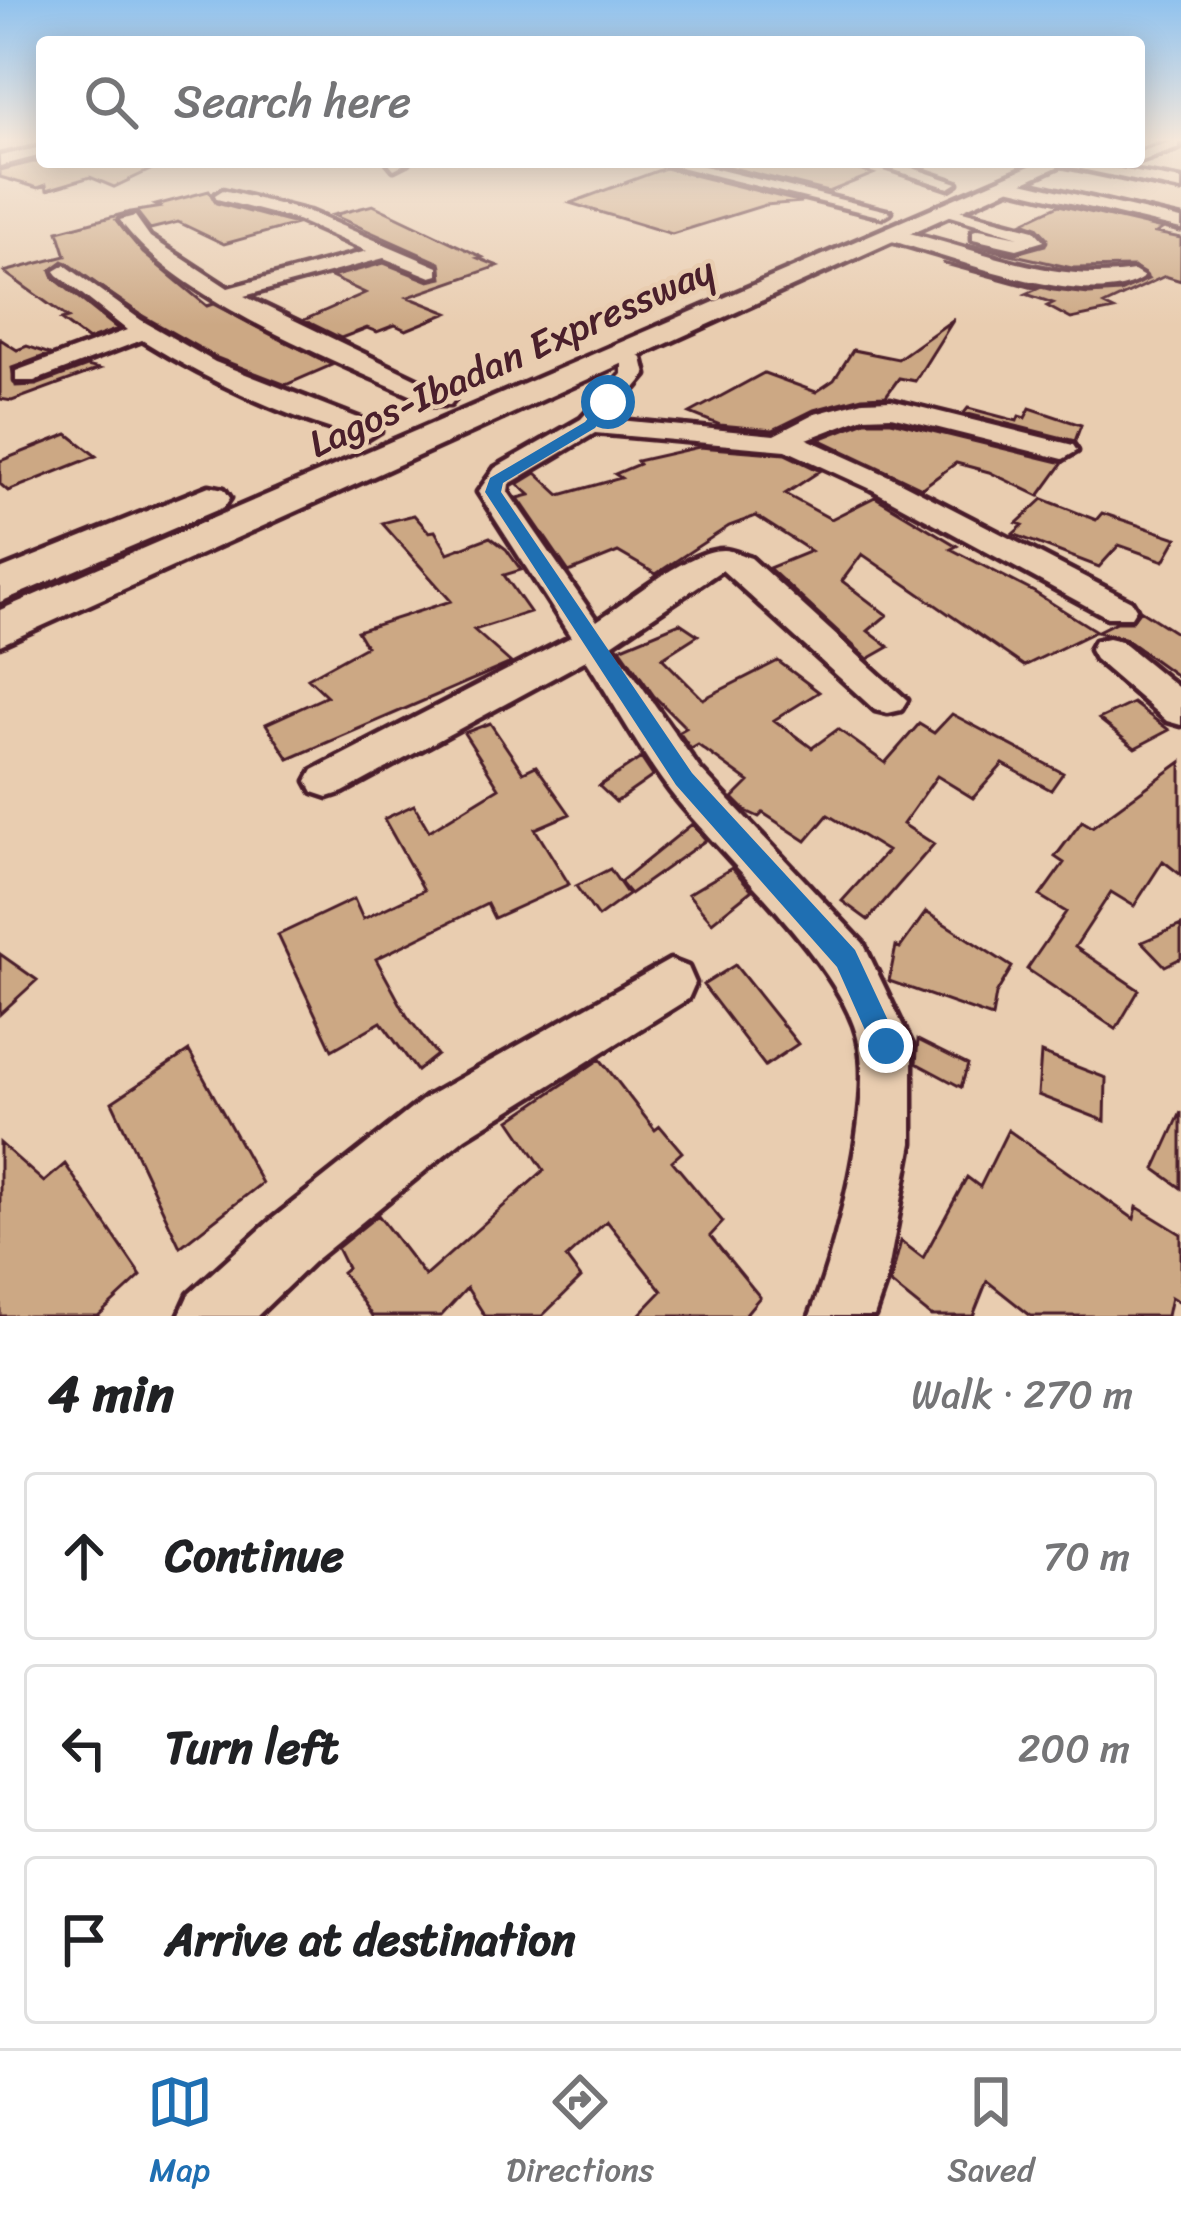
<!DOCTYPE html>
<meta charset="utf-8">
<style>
:root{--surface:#fff;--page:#f2f2f2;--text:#202124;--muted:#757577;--line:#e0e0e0;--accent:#1f6fb2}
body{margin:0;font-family:Sriracha,sans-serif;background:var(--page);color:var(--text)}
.stop{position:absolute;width:36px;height:36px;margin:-27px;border:9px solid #1f6fb2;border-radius:50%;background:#fff}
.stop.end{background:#1f6fb2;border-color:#fff;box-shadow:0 3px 12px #0008}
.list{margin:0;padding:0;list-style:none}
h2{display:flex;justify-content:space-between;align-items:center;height:156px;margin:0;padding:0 48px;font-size:51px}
h2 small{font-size:39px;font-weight:400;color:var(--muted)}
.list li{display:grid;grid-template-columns:78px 1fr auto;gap:36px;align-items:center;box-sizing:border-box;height:168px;margin:0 24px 24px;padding:0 24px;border:3px solid var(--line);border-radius:12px}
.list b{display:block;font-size:45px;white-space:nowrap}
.list em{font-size:39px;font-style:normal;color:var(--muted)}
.icon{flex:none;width:66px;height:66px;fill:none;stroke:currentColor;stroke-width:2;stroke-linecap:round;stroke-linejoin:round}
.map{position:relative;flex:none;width:1181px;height:1316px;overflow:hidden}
.search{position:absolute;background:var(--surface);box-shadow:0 6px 30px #0003;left:36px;right:36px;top:36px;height:132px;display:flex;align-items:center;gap:30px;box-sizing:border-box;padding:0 42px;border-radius:12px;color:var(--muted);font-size:45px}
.sheet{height:732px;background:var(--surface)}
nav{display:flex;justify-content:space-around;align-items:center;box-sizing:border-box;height:168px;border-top:3px solid var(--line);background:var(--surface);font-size:33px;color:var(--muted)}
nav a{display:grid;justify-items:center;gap:6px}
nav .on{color:var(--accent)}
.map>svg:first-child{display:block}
.building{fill:#cca884;stroke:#4a1f2b;stroke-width:3}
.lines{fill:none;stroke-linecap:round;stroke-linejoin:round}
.minor-casing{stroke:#4a1f2b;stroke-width:9}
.highway-casing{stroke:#4a1f2b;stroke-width:9}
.minor{fill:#e9cdb0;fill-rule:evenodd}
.highway{fill:#e9cdb0;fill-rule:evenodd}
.route{fill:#1f6fb2}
.labels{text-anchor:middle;stroke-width:9;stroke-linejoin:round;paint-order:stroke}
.far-street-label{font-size:39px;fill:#4a1f2b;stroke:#e9cdb0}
</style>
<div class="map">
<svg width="1181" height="1316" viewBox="0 0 1181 1316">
<rect width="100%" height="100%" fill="#e9cdb0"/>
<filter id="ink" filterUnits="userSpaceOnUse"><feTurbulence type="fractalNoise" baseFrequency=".00833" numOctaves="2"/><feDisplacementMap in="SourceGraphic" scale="24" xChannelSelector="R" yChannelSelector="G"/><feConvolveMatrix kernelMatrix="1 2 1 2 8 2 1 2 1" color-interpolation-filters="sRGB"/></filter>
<g filter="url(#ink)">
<!-- building -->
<path class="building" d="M33,162H167L114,187L90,177L47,190L46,185L38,188L0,177V170Z
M724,162H831L873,174L829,192L716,164Z
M665,168L802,202L765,205L672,234L570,203Z
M209,191L216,203L296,224L224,244L178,222L150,229L137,212L116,220L143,253L207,306L213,304L332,365L286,385L217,358L143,316L63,261L51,270L54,278L118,329L88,340L61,320L68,318L4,272L66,256L58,231L130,212L162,207L156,205Z
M373,205L482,257L478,258L498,266L408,297L448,313L406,330L395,325L377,332L367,328L341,338L304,320L365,293L331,277L335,276L384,263L429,281L442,278L440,263L333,215Z
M1059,205L1162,229L1156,233L1181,238V281L1165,276L1104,305L1114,310L1071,319L1047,306L1053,303L1026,294L1037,289L942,263L1053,290L1089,294L1120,292L1148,279L1134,267L1072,268L966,244L1016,253L1045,245L1047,238L1037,227L1023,222Z
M954,319L915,381L899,378L886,396L862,397L814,410L773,430L720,425L690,413L764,373L816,392L834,380L853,350L898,359Z
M0,339L17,350L27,346L50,354L12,368L16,386L36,385L87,366L99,369L12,401L0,399Z
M968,408L1017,421L1019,416L1025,418L1030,408L1081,425L1075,441L964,413Z
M865,421H891L1063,463L1039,496L989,472L956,463L922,488L819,439Z
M68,434L96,456L8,491L0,484V461Z
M699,447L785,454L820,471L785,494L831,519L875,497L957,546L951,549L1034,592L1096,631L1024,666L862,554L842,581L887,615L868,631L889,647L868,659L769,568L811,551L756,516L729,526L656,574L618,552L569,572L518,498L530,495L518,484L536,473L560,495L621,478L615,474L639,464L637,461Z
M1043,499L1096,520L1102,513L1177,538L1164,561L1119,545L1099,567L1013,534L1023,525L1017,523Z
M414,515L429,532L435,531L448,553L490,537L506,549L521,570L504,575L530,612L474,630L511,663L289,759L266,724L327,696L308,678L366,646L357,631L451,601L382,523Z
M1140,610L1181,636V679L1124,638L1096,632L1116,622H1131Z
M680,623L698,635L662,658L703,699L778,661L819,692L774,720L812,748L838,729L885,763L919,724L934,733L952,714L1063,773L1051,790L1003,764L973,798L937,776L903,824L934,844L868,920L842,901L887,851L828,815L806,841L763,813L759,817L746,811L733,798L749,782L698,745L691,749L679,732L686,728L654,696L620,648Z
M1133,703L1169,730L1135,748L1099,719Z
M490,723L523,772L536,766L570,814L535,829L569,884L494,918L487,904L376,959L407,1016L437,1055L417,1071L381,1022L332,1050L278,935L354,899L363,919L424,890L384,819L414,805L429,831L499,788L464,733Z
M641,758L653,776L616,802L599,786Z
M1181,762V875L1163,861L1134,906L1111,892L1075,947L1139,990L1116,1029L1027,969L1066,912L1040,896L1064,863L1055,857L1082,821L1092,827Z
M692,824L706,840L630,894L620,882Z
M732,868L752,890L712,922L688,894Z
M610,869L628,895L598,917L576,886Z
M926,912L1012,967L996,994L992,1017L889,981L896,946L900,948Z
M1181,925V958L1165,966L1142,942Z
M0,954L37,980L0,1014Z
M735,965L798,1044L765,1066L703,985Z
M918,1040L968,1065L961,1087L916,1063Z
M189,1051L262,1183L180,1247L112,1102Z
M1041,1053L1106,1078L1105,1121L1038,1095Z
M600,1059L655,1130L660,1126L682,1152L672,1161L723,1222L710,1236L760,1297L744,1316H638L662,1291L607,1221L566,1258L581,1278L542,1316H485L467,1288L441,1316H372L342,1272L347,1268L337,1248L378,1215L425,1276L544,1170L510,1120Z
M1181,1112V1188L1155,1169Z
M1008,1130L1134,1219L1137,1207L1181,1234V1303L1171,1297L1167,1316H1031L987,1281L973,1316H931L890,1283L901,1241L923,1258L967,1177L980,1187Z
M0,1143L44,1182L65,1164L141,1276L98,1316H0Z"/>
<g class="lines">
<defs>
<path id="minor" d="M1173,141L1179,142V148L1139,162V152Z
M42,147V155L0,166V156Z
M388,162H408L394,169Z
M660,162H688L891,212L882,217Z
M870,162H895L957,183L949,188Z
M1048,162H1081L1181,180V190Z
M1005,178L1181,219V229L999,186V180Z
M223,190L309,212L438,267V275L431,277L384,258L244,296L450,395L454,400L450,405H432C341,362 177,302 120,220L135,216L150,237L228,288L367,251L297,220L217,199L215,195Z
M940,205L1034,230L1044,241L1017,249L973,239V231L979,229L1019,237L940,213Z
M890,229C973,245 1048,285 1134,271L1144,277C1091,316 944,253 884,239V231Z
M65,265L141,320L215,362L376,425L380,431L367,439C290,420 210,382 142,340L34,381H16V371L127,330L58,275L55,271Z
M623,345L642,358L646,375L609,419L774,435L815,414L863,401L891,400L1073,445L1077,451L1063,459L891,416L864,417L807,439L891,477L1131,601L1136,609L1131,617H1107L871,489L786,450L595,433L509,484L508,492L597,621C627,602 688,550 723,550C732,550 743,556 751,558L907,700L901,710L888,713L875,710L722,570L612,644L699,768L863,943L912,1045V1143L886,1281L874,1316H810C835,1253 871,1113 860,1047C847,967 721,858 670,791C639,750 614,703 586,660L343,792L328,797L313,792L307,781L313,770L571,637L478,492L495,468L581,419L622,374V364L611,352Z
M1108,638L1121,641L1181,690V725L1167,721L1095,659L1090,650L1095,641Z
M670,960L688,967L695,983L688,999L465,1138L313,1262L257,1316H179L189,1294L271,1220L425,1098Z"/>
<path id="highway" d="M1039,162H1068L0,645V610Z
M209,486L224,489L230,498L224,507L0,602V570Z"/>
</defs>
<!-- minor casing -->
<use href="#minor" class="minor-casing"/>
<!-- highway casing -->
<use href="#highway" class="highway-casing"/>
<!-- minor -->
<use href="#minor" class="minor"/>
<!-- highway -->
<use href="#highway" class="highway"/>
</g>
</g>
<!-- sky -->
<linearGradient id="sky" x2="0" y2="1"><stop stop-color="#90c2ee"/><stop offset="0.43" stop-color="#f5e8db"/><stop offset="1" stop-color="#f5e8db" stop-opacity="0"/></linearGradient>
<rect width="1181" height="325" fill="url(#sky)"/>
<!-- route -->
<path class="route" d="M604,399L615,402L595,428L503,483L501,492L692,773L855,950L900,1046L896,1055L886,1059L876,1055L837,967L676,785L485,492L490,478L585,422Z"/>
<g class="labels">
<!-- far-street labels -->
<g class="far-street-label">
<text transform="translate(511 356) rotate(-24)" y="14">Lagos-Ibadan Expressway</text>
</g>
</g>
</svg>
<div class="stop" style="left:608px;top:402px"></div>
<div class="stop end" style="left:886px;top:1046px"></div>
<div class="search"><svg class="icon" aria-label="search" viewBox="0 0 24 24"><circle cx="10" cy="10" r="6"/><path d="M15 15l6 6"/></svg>Search here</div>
</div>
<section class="sheet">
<h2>4 min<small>Walk · 270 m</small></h2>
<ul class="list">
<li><svg class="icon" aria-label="ahead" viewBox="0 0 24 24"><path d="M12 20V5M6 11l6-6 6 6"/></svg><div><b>Continue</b></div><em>70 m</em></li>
<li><svg class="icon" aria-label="left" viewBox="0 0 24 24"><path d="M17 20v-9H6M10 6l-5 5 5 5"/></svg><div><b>Turn left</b></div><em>200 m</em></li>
<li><svg class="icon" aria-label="arrive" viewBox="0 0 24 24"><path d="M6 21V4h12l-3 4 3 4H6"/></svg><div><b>Arrive at destination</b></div></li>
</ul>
</section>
<nav>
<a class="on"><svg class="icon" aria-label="map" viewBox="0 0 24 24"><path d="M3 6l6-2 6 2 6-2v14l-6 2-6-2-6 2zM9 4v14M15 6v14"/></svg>Map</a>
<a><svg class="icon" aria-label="directions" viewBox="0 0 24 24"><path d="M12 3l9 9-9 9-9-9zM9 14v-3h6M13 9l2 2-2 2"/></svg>Directions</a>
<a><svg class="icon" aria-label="saved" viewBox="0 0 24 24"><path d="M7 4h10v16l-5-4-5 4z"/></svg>Saved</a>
</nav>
